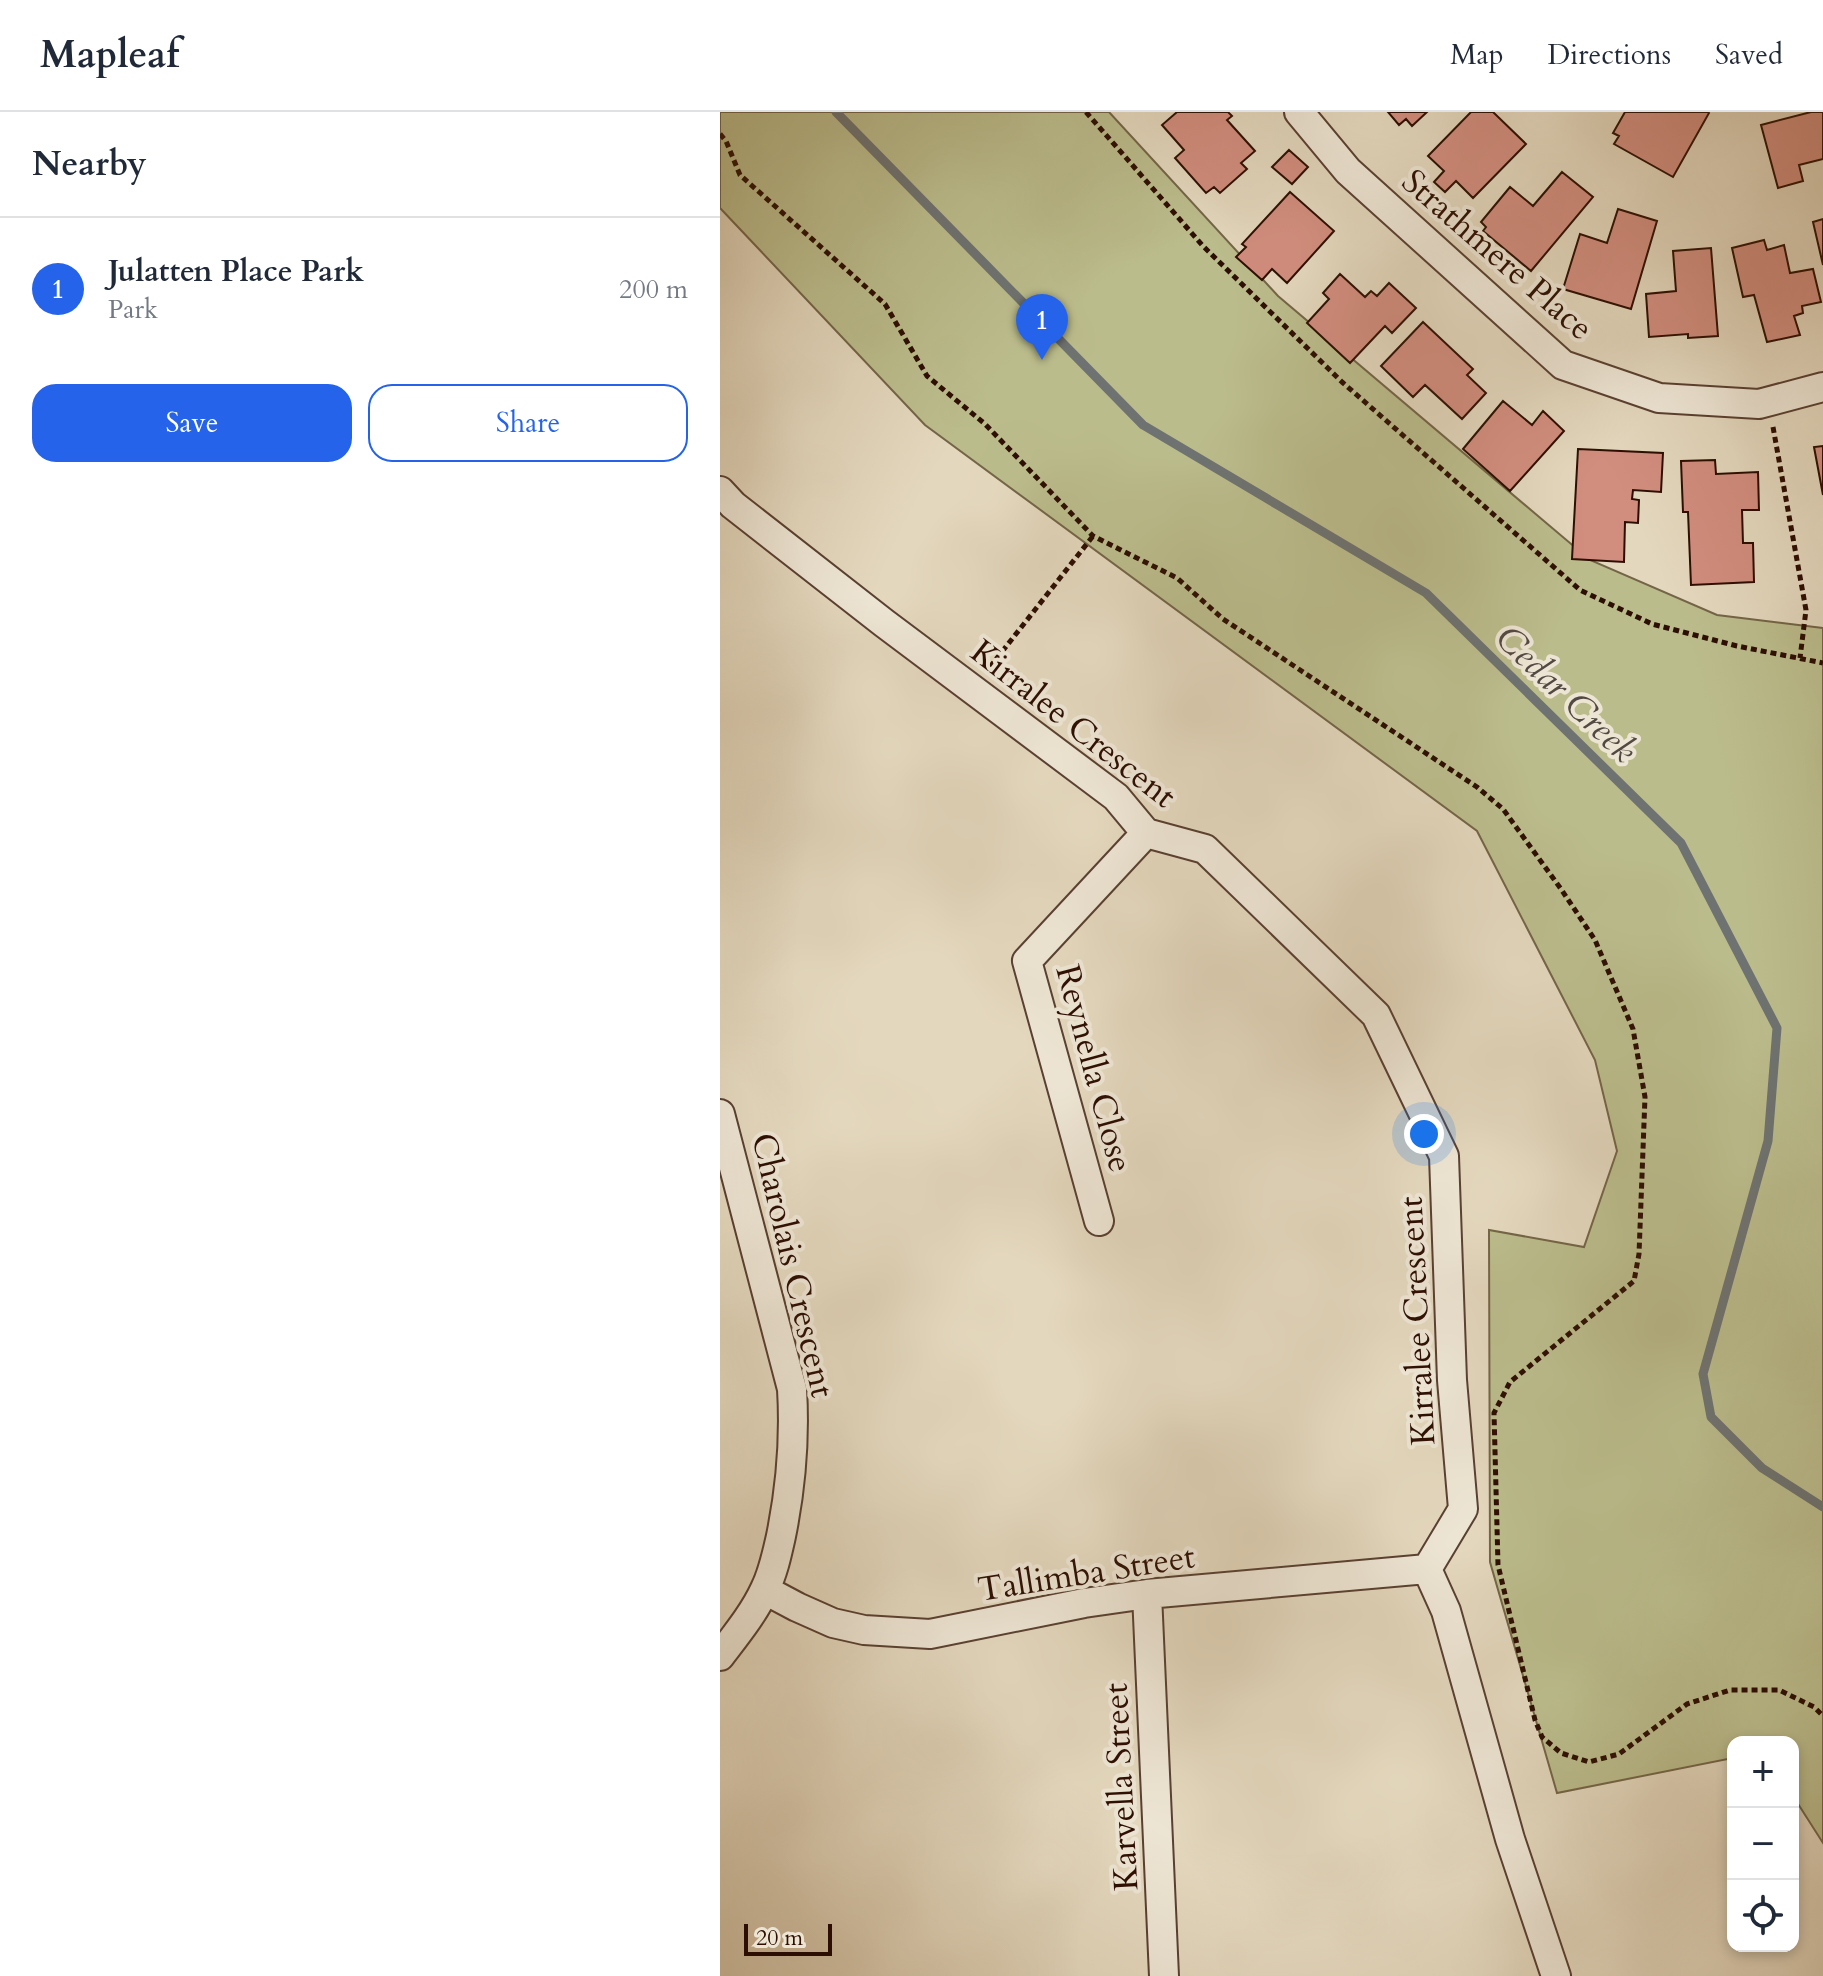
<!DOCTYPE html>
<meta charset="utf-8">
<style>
:root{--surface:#fff;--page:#f6f6f7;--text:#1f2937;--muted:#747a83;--line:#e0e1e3;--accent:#2563eb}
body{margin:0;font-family:Cardo,serif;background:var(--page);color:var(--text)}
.controls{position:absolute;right:24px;bottom:24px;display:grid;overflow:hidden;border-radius:16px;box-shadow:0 4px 12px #0003}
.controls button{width:72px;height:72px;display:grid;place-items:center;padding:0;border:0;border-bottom:2px solid var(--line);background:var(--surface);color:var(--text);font:40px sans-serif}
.scale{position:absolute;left:24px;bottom:20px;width:88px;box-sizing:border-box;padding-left:8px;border:4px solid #2d0e02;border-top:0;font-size:22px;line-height:28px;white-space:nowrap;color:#2d0e02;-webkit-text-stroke:6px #ede5d4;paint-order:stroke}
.you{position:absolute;left:704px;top:1022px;width:28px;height:28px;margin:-20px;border:6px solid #fff;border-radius:50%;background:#1a73e8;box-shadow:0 0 0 12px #1a73e833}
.badge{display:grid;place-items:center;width:52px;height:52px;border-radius:50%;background:var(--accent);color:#fff;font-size:26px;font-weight:700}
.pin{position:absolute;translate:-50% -66px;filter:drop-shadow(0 2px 4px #0008)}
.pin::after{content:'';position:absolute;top:42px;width:28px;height:24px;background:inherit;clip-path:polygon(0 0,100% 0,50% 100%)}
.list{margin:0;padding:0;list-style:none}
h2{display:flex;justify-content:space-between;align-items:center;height:104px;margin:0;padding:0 32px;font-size:34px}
h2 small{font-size:26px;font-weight:400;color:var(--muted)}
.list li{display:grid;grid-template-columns:52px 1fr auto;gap:24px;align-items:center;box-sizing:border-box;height:144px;padding:0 32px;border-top:2px solid var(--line)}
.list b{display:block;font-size:30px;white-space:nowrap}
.list p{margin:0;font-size:26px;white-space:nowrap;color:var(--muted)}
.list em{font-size:26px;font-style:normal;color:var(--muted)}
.actions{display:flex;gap:16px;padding:24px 32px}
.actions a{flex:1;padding:18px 0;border:2px solid var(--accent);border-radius:24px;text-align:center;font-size:28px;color:var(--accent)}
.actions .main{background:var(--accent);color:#fff}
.icon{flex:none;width:44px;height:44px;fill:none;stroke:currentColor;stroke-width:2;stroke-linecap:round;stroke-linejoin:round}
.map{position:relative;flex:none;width:1103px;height:1864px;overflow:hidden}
header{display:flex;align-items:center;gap:48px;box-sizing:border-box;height:112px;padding:0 40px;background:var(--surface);border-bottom:2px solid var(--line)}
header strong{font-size:38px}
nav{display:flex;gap:44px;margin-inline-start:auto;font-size:28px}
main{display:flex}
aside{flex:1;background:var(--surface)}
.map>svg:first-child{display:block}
.green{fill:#bbbc8c;stroke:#746547;stroke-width:2}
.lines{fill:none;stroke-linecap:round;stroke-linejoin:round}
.stream{stroke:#6e7371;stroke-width:9}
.building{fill:#d18d7e;stroke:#2d0e02;stroke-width:2}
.minor-casing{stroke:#5a4031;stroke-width:32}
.path{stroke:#2d0e02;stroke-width:5;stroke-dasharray:6 4;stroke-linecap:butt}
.minor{stroke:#ede5d4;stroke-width:28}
.labels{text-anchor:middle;stroke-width:8;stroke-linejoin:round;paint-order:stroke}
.street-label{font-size:34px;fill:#2d0e02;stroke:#ede5d4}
.water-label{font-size:36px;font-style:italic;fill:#534943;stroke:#ede5d4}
</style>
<header>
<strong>Mapleaf</strong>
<nav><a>Map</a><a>Directions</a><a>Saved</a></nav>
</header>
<main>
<aside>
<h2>Nearby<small></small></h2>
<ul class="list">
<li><span class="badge">1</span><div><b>Julatten Place Park</b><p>Park</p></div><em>200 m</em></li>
</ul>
<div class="actions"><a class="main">Save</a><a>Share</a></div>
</aside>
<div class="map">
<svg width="1103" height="1864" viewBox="0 0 1103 1864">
<rect width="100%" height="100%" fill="#e3d7bd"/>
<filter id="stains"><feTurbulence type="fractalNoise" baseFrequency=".0025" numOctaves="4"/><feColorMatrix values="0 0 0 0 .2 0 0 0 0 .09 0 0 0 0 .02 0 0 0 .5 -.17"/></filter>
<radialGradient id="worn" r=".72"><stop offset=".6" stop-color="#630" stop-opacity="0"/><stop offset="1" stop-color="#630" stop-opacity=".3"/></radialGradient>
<!-- green -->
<path class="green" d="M0,0H389L558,184L870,448L997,503L1103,516V1731L1073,1684V1630H1013V1646L837,1681L770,1450L769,1118L864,1135L897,1039L875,948L757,719L205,313L0,96Z"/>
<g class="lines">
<!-- stream -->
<path class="stream" d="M116,0L423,313L706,481L961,731L1057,916L1048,1029L983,1262L991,1305L1042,1356L1103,1395"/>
</g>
<!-- building -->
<path class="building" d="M457,0H508L512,4L507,8L535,39L521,51L527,57L500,81L494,75L486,81L455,46L464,38L442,13Z
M668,0H707L692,14L686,7L679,13Z
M751,0H773L806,32L753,86L736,69L725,80L714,70L724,59L708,44Z
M905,0H988L989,1L953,65L894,32L899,24L893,21Z
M1091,0H1103V47L1079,53L1083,69L1058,76L1041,13Z
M569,38L588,55L572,72L552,55Z
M842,60L873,85L811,159L763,119L766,115L761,110L790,75L813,94Z
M570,80L614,119L567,171L552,157L542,168L516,145L526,135L522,132Z
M898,97L937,109L911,197L843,177L860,122L887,131Z
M1103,107V153L1093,110Z
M1044,128L1047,138L1064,133L1070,161L1093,157L1101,190L1082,194L1083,201L1074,204L1080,223L1047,230L1034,183L1023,185L1012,136Z
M991,136L998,224L968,226V222L929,225L926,182L956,179L953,139Z
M620,162L645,185L651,179L657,184L669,171L696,196L672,221L665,214L630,251L587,211L609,187L603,181Z
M703,210L753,257L747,263L766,281L742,307L705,273L693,285L661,254Z
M783,289L812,313L823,299L844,319L790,379L743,337Z
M1103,334V383L1094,335Z
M858,337L943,341L941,380L913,378L912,387L919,388L918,411L905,410L904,450L852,447Z
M995,348L996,362L1038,360L1039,398H1022L1023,431H1033L1034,470L971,473L968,400H963L961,349Z"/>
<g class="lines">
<defs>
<path id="minor" d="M579,0L628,59L843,253L939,286L1039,292L1103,275
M0,379L13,393L164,511L396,685L426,721L485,737L656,903L724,1044L732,1268L743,1397L707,1457L726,1499L790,1727L836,1864
M0,1002L72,1277C75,1327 71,1375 61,1424C57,1442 53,1461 45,1477C34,1501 16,1523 0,1544
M379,1109L307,849L426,721
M45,1478L77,1495L113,1511L144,1518L210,1522L364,1491L427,1482L707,1457
M427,1482L444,1864"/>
</defs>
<!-- minor casing -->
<use href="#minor" class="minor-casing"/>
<!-- path -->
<path class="path" d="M366,0L483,134L622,270L860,478L932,512L1017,534L1103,551
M0,22L6,29L20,63L165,192L207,264L265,312L373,424L457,466L503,507L757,675L783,697L841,777L875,828L913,917L925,985L919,1142L914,1169L790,1270L774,1301L778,1453L815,1608L822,1625L841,1641L869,1650L899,1642L967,1592L1010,1578H1059L1094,1595L1103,1604
M1053,315L1086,498L1080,546
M270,555L373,424"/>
<!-- minor -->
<use href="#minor" class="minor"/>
</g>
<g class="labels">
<!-- street labels -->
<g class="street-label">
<text transform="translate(778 142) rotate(41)" y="12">Strathmere Place</text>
<text transform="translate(354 611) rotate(38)" y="12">Kirralee Crescent</text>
<text transform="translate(375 956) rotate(75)" y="12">Reynella Close</text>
<text transform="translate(74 1153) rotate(77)" y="12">Charolais Crescent</text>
<text transform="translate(696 1209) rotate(-93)" y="12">Kirralee Crescent</text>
<text transform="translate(366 1460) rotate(-9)" y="12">Tallimba Street</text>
<text transform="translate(400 1675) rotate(-93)" y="12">Karvella Street</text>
</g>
<!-- water labels -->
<g class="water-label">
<text transform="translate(847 581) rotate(44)" y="13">Cedar Creek</text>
</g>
</g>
<rect width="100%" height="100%" filter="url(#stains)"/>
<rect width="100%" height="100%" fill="url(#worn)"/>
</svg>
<div class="controls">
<button>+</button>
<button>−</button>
<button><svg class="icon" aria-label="locate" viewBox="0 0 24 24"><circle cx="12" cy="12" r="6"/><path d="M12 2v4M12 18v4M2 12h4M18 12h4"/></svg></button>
</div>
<div class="scale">20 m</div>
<div class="you"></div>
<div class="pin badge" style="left:322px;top:248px">1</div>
</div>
</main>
